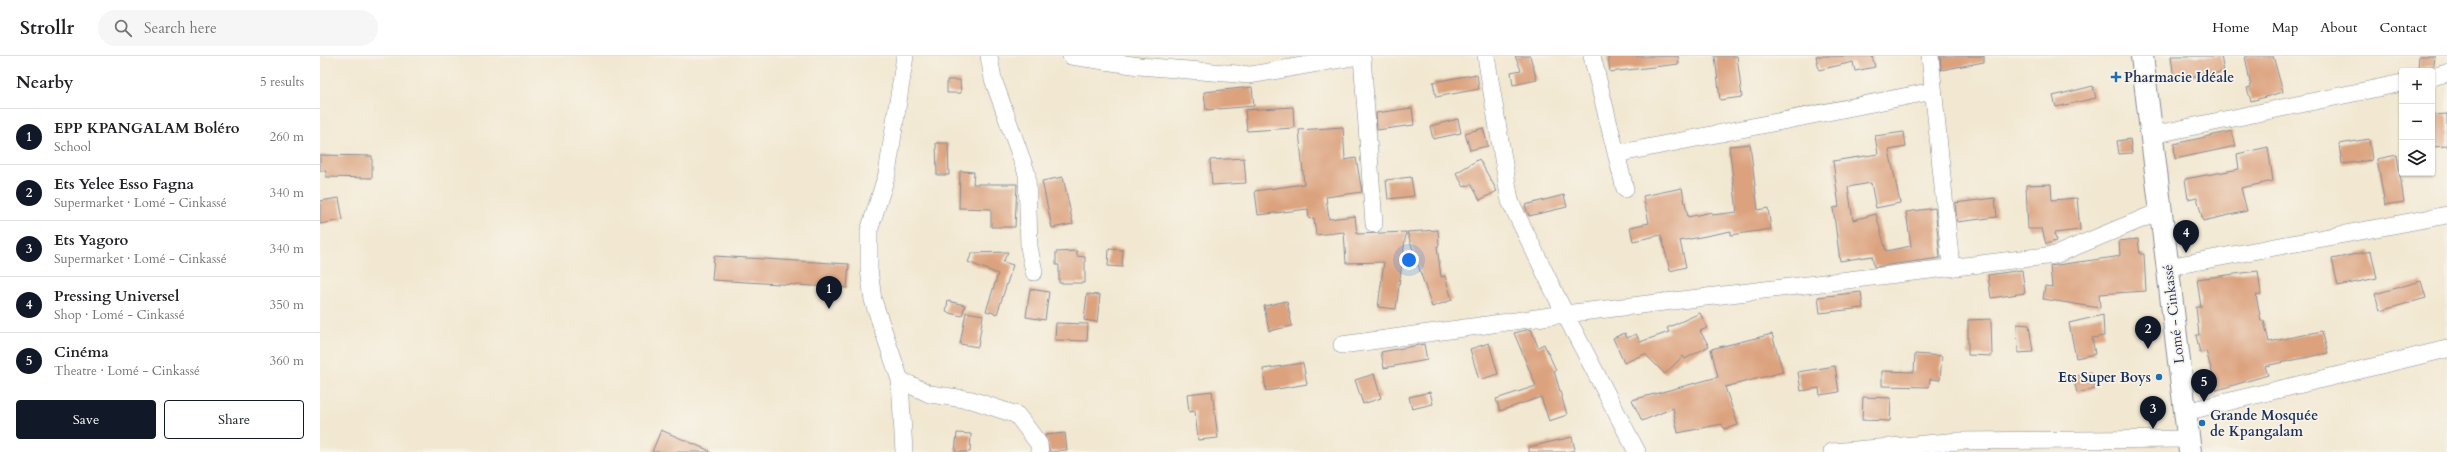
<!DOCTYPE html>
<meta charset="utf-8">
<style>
:root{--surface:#fff;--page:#f6f6f6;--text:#202124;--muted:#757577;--line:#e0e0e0;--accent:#111827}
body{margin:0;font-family:Cardo,serif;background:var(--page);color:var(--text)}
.controls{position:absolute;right:12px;top:12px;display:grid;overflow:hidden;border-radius:4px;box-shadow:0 1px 3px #0004}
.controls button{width:36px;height:36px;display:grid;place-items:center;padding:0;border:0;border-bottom:1px solid var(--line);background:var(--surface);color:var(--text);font:20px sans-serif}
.you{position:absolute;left:1089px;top:204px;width:14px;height:14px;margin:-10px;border:3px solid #fff;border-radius:50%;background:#1a73e8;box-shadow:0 0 0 6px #1a73e833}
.badge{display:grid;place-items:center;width:26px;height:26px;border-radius:50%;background:var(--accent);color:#fff;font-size:13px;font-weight:700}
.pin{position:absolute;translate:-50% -33px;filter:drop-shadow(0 1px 2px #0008)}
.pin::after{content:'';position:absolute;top:21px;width:14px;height:12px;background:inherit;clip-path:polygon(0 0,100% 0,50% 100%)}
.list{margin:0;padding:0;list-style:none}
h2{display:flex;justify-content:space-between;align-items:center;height:52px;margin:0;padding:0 16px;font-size:17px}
h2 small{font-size:13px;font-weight:400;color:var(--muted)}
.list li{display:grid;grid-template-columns:26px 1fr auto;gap:12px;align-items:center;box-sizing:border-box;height:56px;padding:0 16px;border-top:1px solid var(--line)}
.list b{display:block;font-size:15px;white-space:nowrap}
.list p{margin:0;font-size:13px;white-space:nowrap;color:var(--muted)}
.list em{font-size:13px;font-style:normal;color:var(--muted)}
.actions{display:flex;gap:8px;padding:12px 16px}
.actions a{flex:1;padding:9px 0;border:1px solid var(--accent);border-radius:4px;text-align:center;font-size:14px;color:var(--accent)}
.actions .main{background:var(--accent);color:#fff}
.icon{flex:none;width:22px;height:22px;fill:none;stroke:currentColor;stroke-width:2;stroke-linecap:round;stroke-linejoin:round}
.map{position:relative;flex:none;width:2127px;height:396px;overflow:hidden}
header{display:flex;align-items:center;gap:24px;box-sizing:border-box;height:56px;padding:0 20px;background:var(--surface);border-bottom:1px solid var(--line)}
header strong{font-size:19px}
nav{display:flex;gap:22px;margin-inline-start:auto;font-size:14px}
.search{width:280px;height:36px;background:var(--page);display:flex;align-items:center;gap:10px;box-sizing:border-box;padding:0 14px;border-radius:22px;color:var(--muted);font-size:15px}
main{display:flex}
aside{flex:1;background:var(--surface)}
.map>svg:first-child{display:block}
.building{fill:#dca27e}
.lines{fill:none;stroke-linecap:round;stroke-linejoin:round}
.minor-casing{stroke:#868c98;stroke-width:18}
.highway-casing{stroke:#868c98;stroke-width:24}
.minor{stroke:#fff;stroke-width:17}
.highway{stroke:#fff;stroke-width:22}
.poi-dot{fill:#1f6fb2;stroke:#f7f3e8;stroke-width:1.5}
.labels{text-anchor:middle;stroke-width:3.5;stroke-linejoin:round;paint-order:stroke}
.poi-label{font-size:14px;font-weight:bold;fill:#1b2f5e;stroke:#f7f3e8;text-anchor:start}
.street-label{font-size:14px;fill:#1b2f5e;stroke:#f7f3e8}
</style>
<header>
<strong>Strollr</strong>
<div class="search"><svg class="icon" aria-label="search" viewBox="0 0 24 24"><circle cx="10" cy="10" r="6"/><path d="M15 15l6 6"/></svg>Search here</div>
<nav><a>Home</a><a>Map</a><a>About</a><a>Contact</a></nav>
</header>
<main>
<aside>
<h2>Nearby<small>5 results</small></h2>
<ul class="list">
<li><span class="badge">1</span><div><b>EPP KPANGALAM Boléro</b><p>School</p></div><em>260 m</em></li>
<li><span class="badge">2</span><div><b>Ets Yelee Esso Fagna</b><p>Supermarket · Lomé - Cinkassé</p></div><em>340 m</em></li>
<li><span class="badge">3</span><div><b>Ets Yagoro</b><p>Supermarket · Lomé - Cinkassé</p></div><em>340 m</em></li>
<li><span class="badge">4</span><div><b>Pressing Universel</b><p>Shop · Lomé - Cinkassé</p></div><em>350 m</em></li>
<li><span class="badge">5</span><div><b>Cinéma</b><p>Theatre · Lomé - Cinkassé</p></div><em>360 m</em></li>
</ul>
<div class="actions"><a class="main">Save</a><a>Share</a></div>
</aside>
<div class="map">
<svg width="2127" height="396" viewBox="0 0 2127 396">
<rect width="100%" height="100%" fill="#f7f3e8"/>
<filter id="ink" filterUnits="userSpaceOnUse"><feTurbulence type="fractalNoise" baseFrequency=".025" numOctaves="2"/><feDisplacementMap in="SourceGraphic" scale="8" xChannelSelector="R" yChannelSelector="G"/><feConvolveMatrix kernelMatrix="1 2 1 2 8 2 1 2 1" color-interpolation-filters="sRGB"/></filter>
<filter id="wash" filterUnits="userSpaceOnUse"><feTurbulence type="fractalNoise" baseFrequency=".012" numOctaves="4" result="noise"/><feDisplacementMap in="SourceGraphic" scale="16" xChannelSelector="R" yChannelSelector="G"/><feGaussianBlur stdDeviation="0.9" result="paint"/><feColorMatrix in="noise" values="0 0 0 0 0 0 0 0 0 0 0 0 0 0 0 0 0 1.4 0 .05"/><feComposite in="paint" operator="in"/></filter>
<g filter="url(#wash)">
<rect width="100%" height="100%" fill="#f2e8d1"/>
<g id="blocks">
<!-- building -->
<path class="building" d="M1195,0H1210L1217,24L1193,29L1191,16L1201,14Z
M1288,0H1358L1359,8L1290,16Z
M1395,0H1417L1422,41L1400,44Z
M1496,0H1552L1555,11L1535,15L1533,6L1499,14Z
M1620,0H1664V6L1621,14Z
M1851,0H1901L1904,16L1854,23Z
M1925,0H1953L1963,36L1931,45L1927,32L1931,31Z
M2099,0H2115L2114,10L2098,12Z
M1157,18L1159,33L1116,41L1113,26Z
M627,24H640L641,37H627Z
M1773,30L1776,42L1736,51L1733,40Z
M932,31L934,50L886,54L884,36Z
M973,51L974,72L927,75L925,54Z
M1092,52L1094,69L1057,74L1056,57Z
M2127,58V90L2113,91L2112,59Z
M1138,63L1141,77L1113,83L1110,70Z
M1023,71L1025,104L1036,102L1042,136L1006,141L1009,163L1035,160L1037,178L1086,176L1076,253L1058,251L1064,206L1026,207L1024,176L996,179L994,162L989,163L988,153L938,159L935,135L984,128L979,74Z
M1163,72L1168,90L1150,94L1145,77Z
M1912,75L1916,90L1855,103L1854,88Z
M1584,76L1586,91L1569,94L1580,147L1556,152L1551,127L1528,131L1533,164L1556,158L1566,195L1591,190L1586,156L1615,152L1620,202L1554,211L1552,200L1520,205L1513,152L1519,151L1513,105L1558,98L1555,80Z
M1810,83L1812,97L1799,98L1797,85Z
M2049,83L2052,104L2022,108L2019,88Z
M616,87H628L629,119H617Z
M1430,88L1438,154L1448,152L1451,173L1411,179V175L1360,185L1366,211L1350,215L1341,179L1313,185L1310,171L1329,167L1323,140L1362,132L1368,161L1392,156V159L1417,156L1409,90Z
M1948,91L1953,125L1921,132L1927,155L1883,165L1877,141L1868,143L1865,123L1919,113L1917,98Z
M0,99L52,100V122L6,121V115H0Z
M2077,99L2084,146L2065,149L2057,103Z
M924,102L926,127L892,129L890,104Z
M1159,103L1177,135L1160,144L1151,128L1144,131L1136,117Z
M640,115L654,116L653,128H697L695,171H671V153L639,152Z
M743,121L753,168L732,172L722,125Z
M1091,121L1094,140L1068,143L1066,124Z
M1731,128L1732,144L1757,142L1760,174L1734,177L1736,185L1726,188L1722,173H1708L1706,129Z
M1244,139L1247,151L1209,160L1205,149Z
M19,142L23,164L0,168V145Z
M1675,142L1677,161L1637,166L1635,147Z
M1118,174L1119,190H1117L1121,221L1125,220L1132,244L1112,251L1087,176Z
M1818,183L1820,198H1824L1826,235L1779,238L1780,252L1723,243L1725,230L1732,231L1730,210L1795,201L1800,199L1799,185Z
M789,193L803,194L802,211L788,210Z
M757,195V200L765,201V227H739V209H736V196Z
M2051,195L2057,222L2018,230L2012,203Z
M688,196L683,206L693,209L677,258L666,255L678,218L648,206L652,197Z
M394,200L529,208L527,232L392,224Z
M1702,214L1705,237L1671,242L1668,219Z
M1938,215L1941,238L1936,239L1941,265H1944L1949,286L2002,275L2008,297L1945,310L1948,319L1897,334L1886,295L1880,297L1876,279H1879L1876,251H1881L1877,223Z
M2101,225L2106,242L2060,255L2055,238Z
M710,233L729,236L725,264L706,261Z
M1541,236L1543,252L1500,257L1498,241Z
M767,238L780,239L777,266L764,264Z
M628,245L645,249L642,260L626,256Z
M967,245L972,270L949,275L944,250Z
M646,256L663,259L658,291L640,288Z
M1380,257L1387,272L1380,275L1389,290L1365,303L1363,300L1345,318L1325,298L1304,307L1293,282L1305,277L1307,282L1316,278L1320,286L1349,276L1347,272Z
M1783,259L1784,280L1772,282L1775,298L1756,302L1749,267Z
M1671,263L1672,300L1648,299V264Z
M736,267L768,268L767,285L735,284Z
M1697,268L1709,269L1713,296L1698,297Z
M1211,273L1218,291L1224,288L1236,314L1234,315L1247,359L1229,365L1221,341L1180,355L1176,343L1216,330L1194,277Z
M1452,278L1463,316L1405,331L1418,369L1404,373L1402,368L1358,377L1353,352L1322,365L1312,344L1398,321L1391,293Z
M1169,287L1178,318L1159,324L1150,293Z
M1104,288L1107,304L1064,312L1061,296Z
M1595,298L1622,300L1620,324L1610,323L1609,331L1562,330V315L1594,316Z
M983,307L987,328L946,335L943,313Z
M1515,310L1519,336L1500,339L1499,332L1481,335L1478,316Z
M1771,316L1775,333L1757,337L1753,321Z
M1054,318L1061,342L1043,348L1035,324Z
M892,335L898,382L878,384L875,355L869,356L867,338Z
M1110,336L1113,348L1092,353L1089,341Z
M1543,341L1571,342L1570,365L1542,364Z
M341,374L390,395V396H332Z
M637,377L651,378L650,396H635Z
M745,377L747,394L730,396L725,379Z
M1252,381L1255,394L1246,396H1209V391Z"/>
</g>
</g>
<g filter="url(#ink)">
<use href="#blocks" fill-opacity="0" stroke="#868c98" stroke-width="1"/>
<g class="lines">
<defs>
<path id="minor" d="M669,0L673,23L707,118L709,191L714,216
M751,0L819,10L930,19L1039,0
M1042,0L1054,168
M1166,0L1190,145L1245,258L1317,396
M1272,0L1305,133
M1610,0L1631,211
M2112,21L2127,17
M1832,79L2082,27
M1296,98L1613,35
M1848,211L2127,159
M1022,289L1245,258L1735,199L1841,155
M580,324L610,338L652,344L697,359L719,388L720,396
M1865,356L2127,293
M584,396L580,324L553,244L549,213V175L567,118L585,0
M1512,396L1640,385L1869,383"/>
<path id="highway" d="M1822,0L1870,396"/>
</defs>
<!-- minor casing -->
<use href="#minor" class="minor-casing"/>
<!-- highway casing -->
<use href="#highway" class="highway-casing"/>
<!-- minor -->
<use href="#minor" class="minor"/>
<!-- highway -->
<use href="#highway" class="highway"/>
</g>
</g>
<!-- markers -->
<g class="poi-dot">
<path d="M1794 15h4v4h4v4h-4v4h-4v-4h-4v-4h4z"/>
<circle cx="1839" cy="321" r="4"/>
<circle cx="1882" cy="367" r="4"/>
</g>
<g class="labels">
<!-- poi labels -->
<g class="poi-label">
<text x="1804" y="26">Pharmacie Idéale</text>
<text x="1831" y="326" text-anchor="end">Ets Super Boys</text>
<text x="1890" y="364">Grande Mosquée<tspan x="1890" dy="16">de Kpangalam</tspan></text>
</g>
<!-- street labels -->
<g class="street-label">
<text transform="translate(1853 258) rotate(-97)" y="5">Lomé - Cinkassé</text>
</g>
</g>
</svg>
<div class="controls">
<button>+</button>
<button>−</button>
<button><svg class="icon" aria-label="layers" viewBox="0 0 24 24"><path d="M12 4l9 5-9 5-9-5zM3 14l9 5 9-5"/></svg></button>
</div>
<div class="you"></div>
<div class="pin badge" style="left:509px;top:253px">1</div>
<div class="pin badge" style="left:1828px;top:293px">2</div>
<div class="pin badge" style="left:1833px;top:373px">3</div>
<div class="pin badge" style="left:1866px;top:197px">4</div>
<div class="pin badge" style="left:1884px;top:346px">5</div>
</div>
</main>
